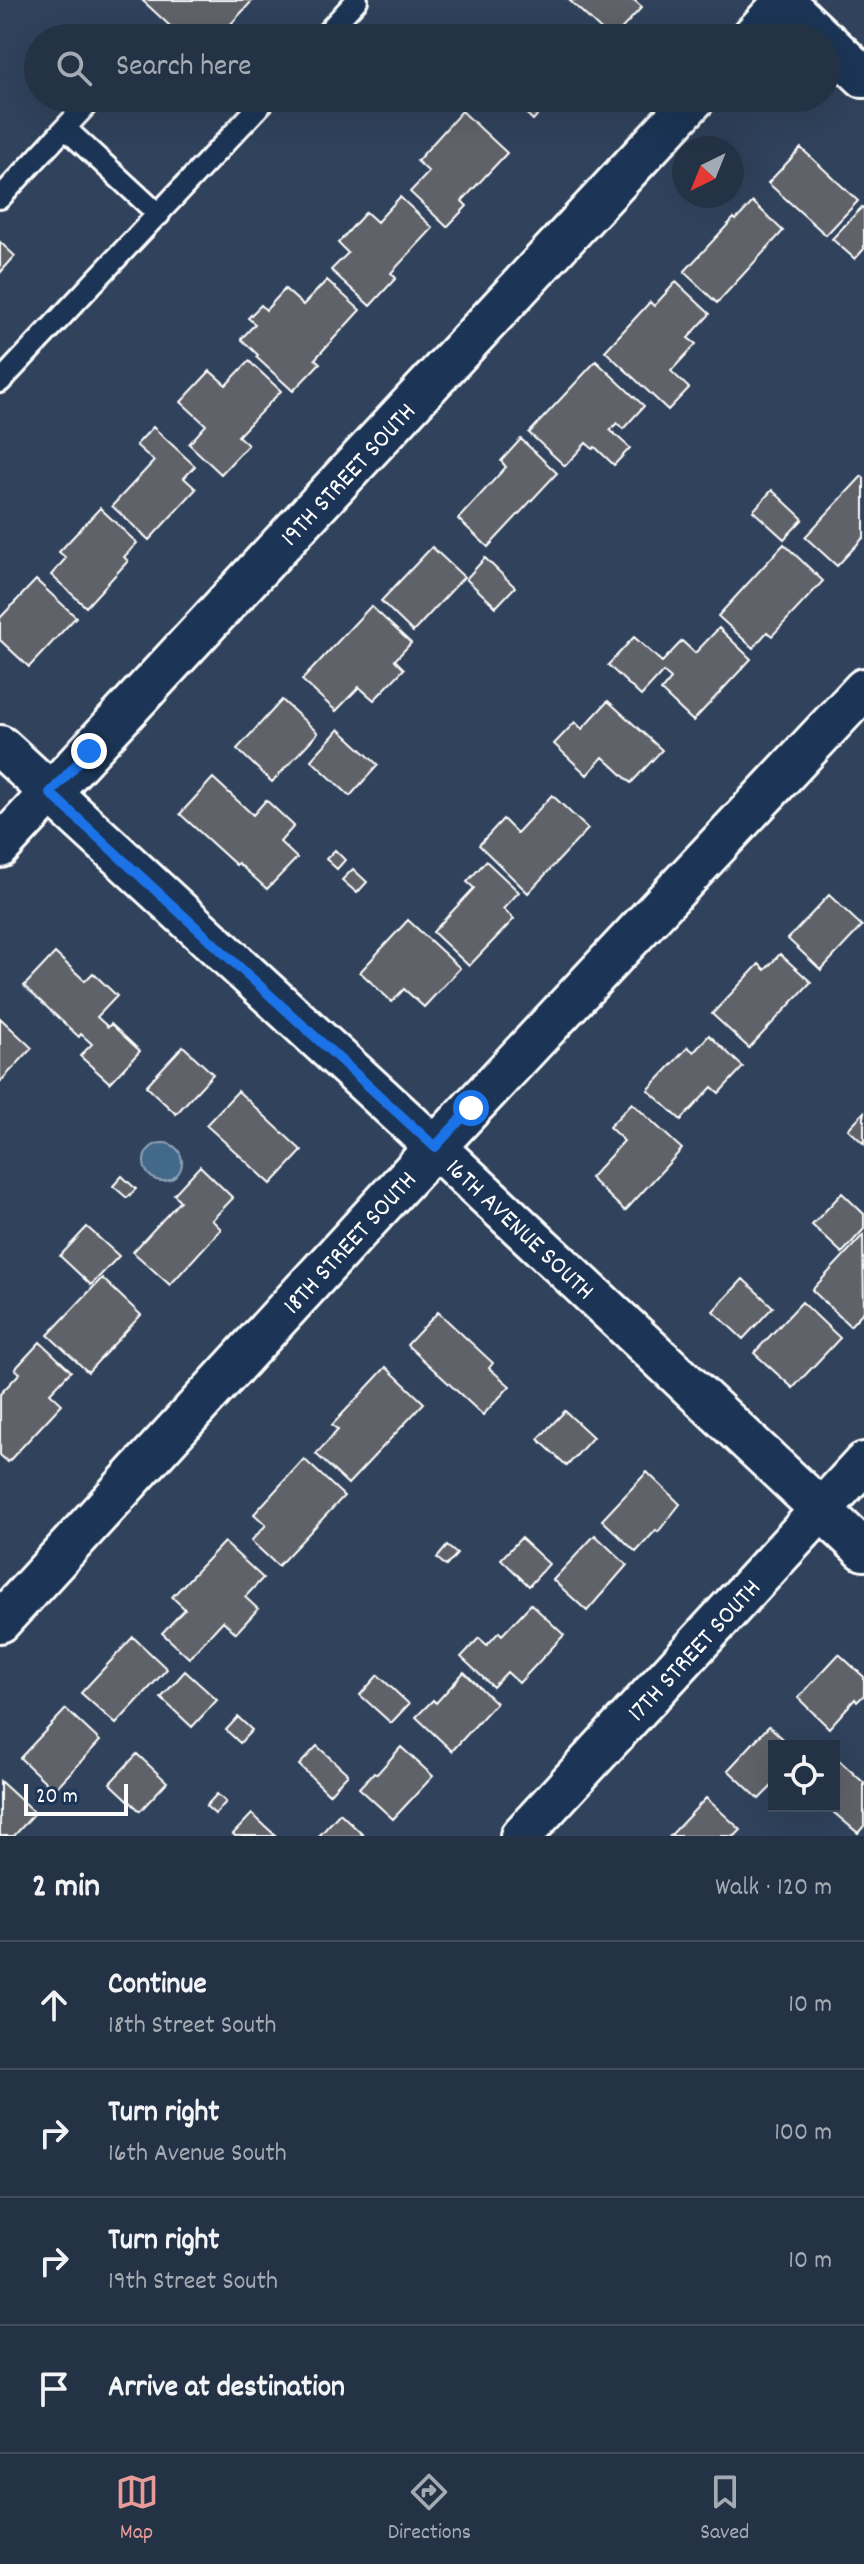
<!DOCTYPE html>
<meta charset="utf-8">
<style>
:root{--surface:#243245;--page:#2c3a4c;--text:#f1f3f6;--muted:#a3aab3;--line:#414d5e;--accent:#e69b98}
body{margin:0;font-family:Dekko,sans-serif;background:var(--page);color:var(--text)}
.controls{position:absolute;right:24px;bottom:24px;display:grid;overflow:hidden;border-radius:0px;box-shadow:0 8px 32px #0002}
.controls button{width:72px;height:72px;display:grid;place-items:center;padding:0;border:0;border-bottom:2px solid var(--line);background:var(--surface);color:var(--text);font:40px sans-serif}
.compass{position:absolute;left:672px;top:136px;width:72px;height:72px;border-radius:50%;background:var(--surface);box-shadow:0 8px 32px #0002;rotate:223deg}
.scale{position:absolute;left:24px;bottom:20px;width:104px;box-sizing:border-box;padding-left:8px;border:4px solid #fff;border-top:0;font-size:22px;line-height:28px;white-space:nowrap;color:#fff;-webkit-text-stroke:6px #1d3557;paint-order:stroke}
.stop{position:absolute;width:24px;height:24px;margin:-18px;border:6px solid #1a73e8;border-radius:50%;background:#fff}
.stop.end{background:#1a73e8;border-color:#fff;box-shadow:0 2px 8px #0008}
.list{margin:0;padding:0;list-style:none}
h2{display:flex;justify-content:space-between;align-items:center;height:104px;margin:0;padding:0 32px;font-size:34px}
h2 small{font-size:26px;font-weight:400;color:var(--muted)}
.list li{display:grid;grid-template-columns:52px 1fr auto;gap:24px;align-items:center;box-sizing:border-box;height:128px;padding:0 32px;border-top:2px solid var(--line)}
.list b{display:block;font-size:30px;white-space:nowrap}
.list p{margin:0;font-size:26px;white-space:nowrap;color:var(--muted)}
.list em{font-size:26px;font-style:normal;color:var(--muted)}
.icon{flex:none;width:44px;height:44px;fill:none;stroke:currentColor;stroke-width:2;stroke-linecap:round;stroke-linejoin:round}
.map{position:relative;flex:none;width:864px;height:1836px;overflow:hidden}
.search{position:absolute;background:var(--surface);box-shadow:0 8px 32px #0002;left:24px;right:24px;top:24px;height:88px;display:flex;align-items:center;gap:20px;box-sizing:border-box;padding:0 28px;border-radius:44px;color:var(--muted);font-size:30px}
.sheet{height:616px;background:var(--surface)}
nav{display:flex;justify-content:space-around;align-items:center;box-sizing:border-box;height:112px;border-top:2px solid var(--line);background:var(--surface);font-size:22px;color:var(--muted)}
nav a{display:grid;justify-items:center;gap:4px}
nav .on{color:var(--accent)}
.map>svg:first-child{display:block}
.water{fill:#42688a;stroke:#8ea4b9;stroke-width:2}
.building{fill:#5e6268;stroke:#fff;stroke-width:2}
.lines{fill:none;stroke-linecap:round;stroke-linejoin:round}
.service-casing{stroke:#fff;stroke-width:26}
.minor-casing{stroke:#fff;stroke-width:46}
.service{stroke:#1d3557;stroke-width:20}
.minor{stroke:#1d3557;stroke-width:40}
.route{stroke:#1a73e8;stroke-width:10}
.labels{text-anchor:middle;stroke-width:8;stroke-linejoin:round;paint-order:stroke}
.street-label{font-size:26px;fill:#fff;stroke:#1d3557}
</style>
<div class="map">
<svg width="864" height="1836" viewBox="0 0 864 1836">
<rect width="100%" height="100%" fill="#30425c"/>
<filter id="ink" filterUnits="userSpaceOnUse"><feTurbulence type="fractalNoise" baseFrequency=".0125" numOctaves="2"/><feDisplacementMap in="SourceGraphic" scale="16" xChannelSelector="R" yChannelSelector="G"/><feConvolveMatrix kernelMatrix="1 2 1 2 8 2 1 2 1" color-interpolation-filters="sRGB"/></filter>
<g filter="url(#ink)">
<!-- water -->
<path class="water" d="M144 1162a19 19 0 1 1 38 0a19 19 0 1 1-38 0Z"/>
<!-- building -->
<path class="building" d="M142,0H253L218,38H183Z
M569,0H634L642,7L613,38H610Z
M510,98H553L533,120Z
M462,111L507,153L462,201L467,206L447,227L410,192L429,172L417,161Z
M801,148L858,201L826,235L768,183Z
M400,197L433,228L391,273L396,278L370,306L331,270L348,253L338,243L366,212L377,222Z
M753,202L783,231L717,303L684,272L734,218L736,220Z
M862,207L864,209V249L855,259L832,239Z
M0,242L15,256L0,273Z
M327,280L360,310L315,359L320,363L293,391L256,357L258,355L241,339L255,324L248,318L261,305L266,310L285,289L303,305Z
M676,282L710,314L688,338L696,344L671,371L689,388L668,410L605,351L650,302L654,306Z
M249,361L281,391L238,436L248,445L221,474L189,444L206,425L181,402L210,371L226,385Z
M596,361L644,406L623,429L617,423L610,430L630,448L614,465L595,447L593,449L586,443L565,466L529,433Z
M153,427L195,466L184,478L196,489L149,540L112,506L154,461L136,445Z
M521,439L557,473L488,547L458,519L506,467L501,461Z
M862,476L864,478V537L837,566L805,537Z
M772,490L803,519L784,539L753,511Z
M100,508L137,543L124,557L128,561L86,607L51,575L66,558L59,552Z
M784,544L823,581L772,636L767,632L753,648L718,616Z
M432,547L464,577L413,632L381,601Z
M485,558L515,587L496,607L466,579Z
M36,580L76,617L29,667L0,640V618Z
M371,606L411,643L395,660L404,669L374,700L359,687L336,711L302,680Z
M719,628L751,659L693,721L661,691L671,679L663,672L641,696L608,665L634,637L662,662L682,641L695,653Z
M282,700L318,733L272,782L237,749Z
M608,701L662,750L631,783L603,757L587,775L554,744L575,722L582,729Z
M339,729L378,765L350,796L311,760Z
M213,778L253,815L266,800L294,826L280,842L297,858L267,889L238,863L236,865L180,814Z
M552,795L588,829L528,893L479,845L503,819L517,833Z
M335,850L345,860L337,869L326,859Z
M486,861L519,892L503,909L514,919L469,966L433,932L474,888L467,882Z
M353,869L367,882L357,893L342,880Z
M829,895L862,926L821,970L788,939Z
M408,920L460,968L424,1007L404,989L392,1002L360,972Z
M55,953L85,981L93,973L117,996L97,1017L108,1027L111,1024L140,1051L110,1083L80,1056L92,1044L81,1034L79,1037L24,986Z
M780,954L811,982L749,1048L712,1014L759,964L765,970Z
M0,1018L32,1048L0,1082Z
M709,1035L743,1067L719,1093L712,1087L681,1120L648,1090L688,1047L694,1052Z
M183,1046L213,1074L176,1114L146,1086Z
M238,1091L302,1151L271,1184L206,1125Z
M632,1103L682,1149L625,1211L590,1178L624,1141L609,1127Z
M864,1112V1144L848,1129Z
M200,1166L233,1198L212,1220L221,1229L170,1285L133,1252L180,1201L174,1194Z
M122,1176L136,1189L127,1198L113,1186Z
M842,1193L864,1214V1229L842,1253L812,1225Z
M87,1227L119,1256L91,1285L60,1256Z
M863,1235L864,1311L850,1326L812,1290Z
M102,1278L141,1315L88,1372L48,1335Z
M743,1279L773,1307L743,1339L713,1311Z
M802,1302L840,1338L793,1388L754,1353Z
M438,1312L493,1363L489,1368L510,1386L483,1415L407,1345Z
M40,1342L71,1371L50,1393L62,1404L8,1462L0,1455V1394L20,1373L15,1369Z
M386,1367L424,1403L348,1484L316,1454L338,1430L332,1425Z
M565,1411L593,1437L567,1466L538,1439Z
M304,1459L344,1496L278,1566L251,1541L266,1525L254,1514Z
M647,1472L680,1504L658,1532L656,1530L636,1552L602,1520Z
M595,1535L627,1565L587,1611L553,1580Z
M521,1538L549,1564L529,1586L501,1559Z
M224,1542L263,1578L245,1597L258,1609L236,1633L223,1621L189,1658L162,1633L185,1609L172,1597Z
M447,1546L457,1554L446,1566L437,1558Z
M531,1604L564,1635L519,1683L507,1672L493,1687L461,1657L479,1638L487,1645L499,1632L502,1635Z
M133,1637L167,1669L116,1724L81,1693Z
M839,1654L864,1677V1695L857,1702L855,1699L829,1728L798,1698Z
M185,1671L217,1700L192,1727L161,1698Z
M464,1672L496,1703L452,1751L416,1717L433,1700L436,1703Z
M378,1675L409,1704L391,1723L360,1695Z
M66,1709L100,1741L54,1790L20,1758Z
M238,1717L252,1730L240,1743L226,1730Z
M769,1726L791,1746H774V1784L759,1799L728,1770Z
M317,1746L348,1774L329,1794L299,1765Z
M401,1747L433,1776L393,1819L359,1788L374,1772L377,1774Z
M137,1754L167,1782L140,1811L110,1783Z
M840,1761L864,1783V1826L858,1833L826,1806H834V1767Z
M0,1781L35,1813L14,1836H0Z
M217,1794L226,1802L215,1814L206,1806Z
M706,1798L741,1830L735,1836H670Z
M340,1813L364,1836H319Z
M252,1814L276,1836H235L233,1834Z"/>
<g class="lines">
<defs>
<path id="service" d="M322,38L357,0
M65,128L159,215
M0,198L93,98
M0,382L267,98"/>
<g id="minor">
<path d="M782,0L822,38"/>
<path d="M751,38L786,0"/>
<path d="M826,41L864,77"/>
<path id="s1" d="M0,746L435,1147L864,1550"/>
<path id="s2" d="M0,847L695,98"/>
<path id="s3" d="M0,1622L435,1147L864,689"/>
<path id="s4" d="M521,1836L864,1463"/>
</g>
</defs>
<!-- service casing -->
<use href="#service" class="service-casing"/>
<!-- minor casing -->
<use href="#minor" class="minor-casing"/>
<!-- service -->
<use href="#service" class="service"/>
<!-- minor -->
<use href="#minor" class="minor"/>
</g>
</g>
<g class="lines" filter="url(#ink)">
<!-- route -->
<path class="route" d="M89,751L50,793L435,1147L471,1108"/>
</g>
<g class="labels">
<!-- street labels -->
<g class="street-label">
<text dy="9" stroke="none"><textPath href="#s2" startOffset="510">19TH STREET SOUTH</textPath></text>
<text dy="9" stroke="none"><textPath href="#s1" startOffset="710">16TH AVENUE SOUTH</textPath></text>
<text dy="9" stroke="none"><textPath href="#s3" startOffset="516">18TH STREET SOUTH</textPath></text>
<text dy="9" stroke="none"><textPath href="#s4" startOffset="254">17TH STREET SOUTH</textPath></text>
</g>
</g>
</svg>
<div class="controls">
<button><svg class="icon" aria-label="locate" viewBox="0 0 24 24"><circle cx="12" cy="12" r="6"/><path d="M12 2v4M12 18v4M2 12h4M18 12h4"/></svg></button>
</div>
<svg class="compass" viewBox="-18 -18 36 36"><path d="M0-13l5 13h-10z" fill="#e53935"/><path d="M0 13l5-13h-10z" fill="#a3aab3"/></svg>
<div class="scale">20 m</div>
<div class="stop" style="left:471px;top:1108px"></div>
<div class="stop end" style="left:89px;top:751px"></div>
<div class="search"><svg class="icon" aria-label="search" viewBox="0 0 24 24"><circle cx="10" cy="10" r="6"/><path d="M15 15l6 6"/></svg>Search here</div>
</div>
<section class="sheet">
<h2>2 min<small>Walk · 120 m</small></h2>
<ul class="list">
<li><svg class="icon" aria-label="ahead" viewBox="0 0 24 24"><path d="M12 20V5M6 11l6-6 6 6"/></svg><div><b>Continue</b><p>18th Street South</p></div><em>10 m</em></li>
<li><svg class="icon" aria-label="right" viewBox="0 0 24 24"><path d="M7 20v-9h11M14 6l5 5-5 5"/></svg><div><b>Turn right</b><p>16th Avenue South</p></div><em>100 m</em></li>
<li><svg class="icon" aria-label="right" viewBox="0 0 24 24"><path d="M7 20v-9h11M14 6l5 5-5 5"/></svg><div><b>Turn right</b><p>19th Street South</p></div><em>10 m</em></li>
<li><svg class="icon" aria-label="arrive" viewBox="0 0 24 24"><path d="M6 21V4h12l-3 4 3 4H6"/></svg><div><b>Arrive at destination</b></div></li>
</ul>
</section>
<nav>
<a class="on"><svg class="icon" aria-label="map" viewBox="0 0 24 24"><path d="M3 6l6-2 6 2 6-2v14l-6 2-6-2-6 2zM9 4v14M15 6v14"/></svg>Map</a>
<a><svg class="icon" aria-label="directions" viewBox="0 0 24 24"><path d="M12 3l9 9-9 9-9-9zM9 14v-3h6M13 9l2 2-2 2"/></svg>Directions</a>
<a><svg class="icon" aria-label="saved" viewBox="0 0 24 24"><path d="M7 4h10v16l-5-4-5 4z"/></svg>Saved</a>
</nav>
